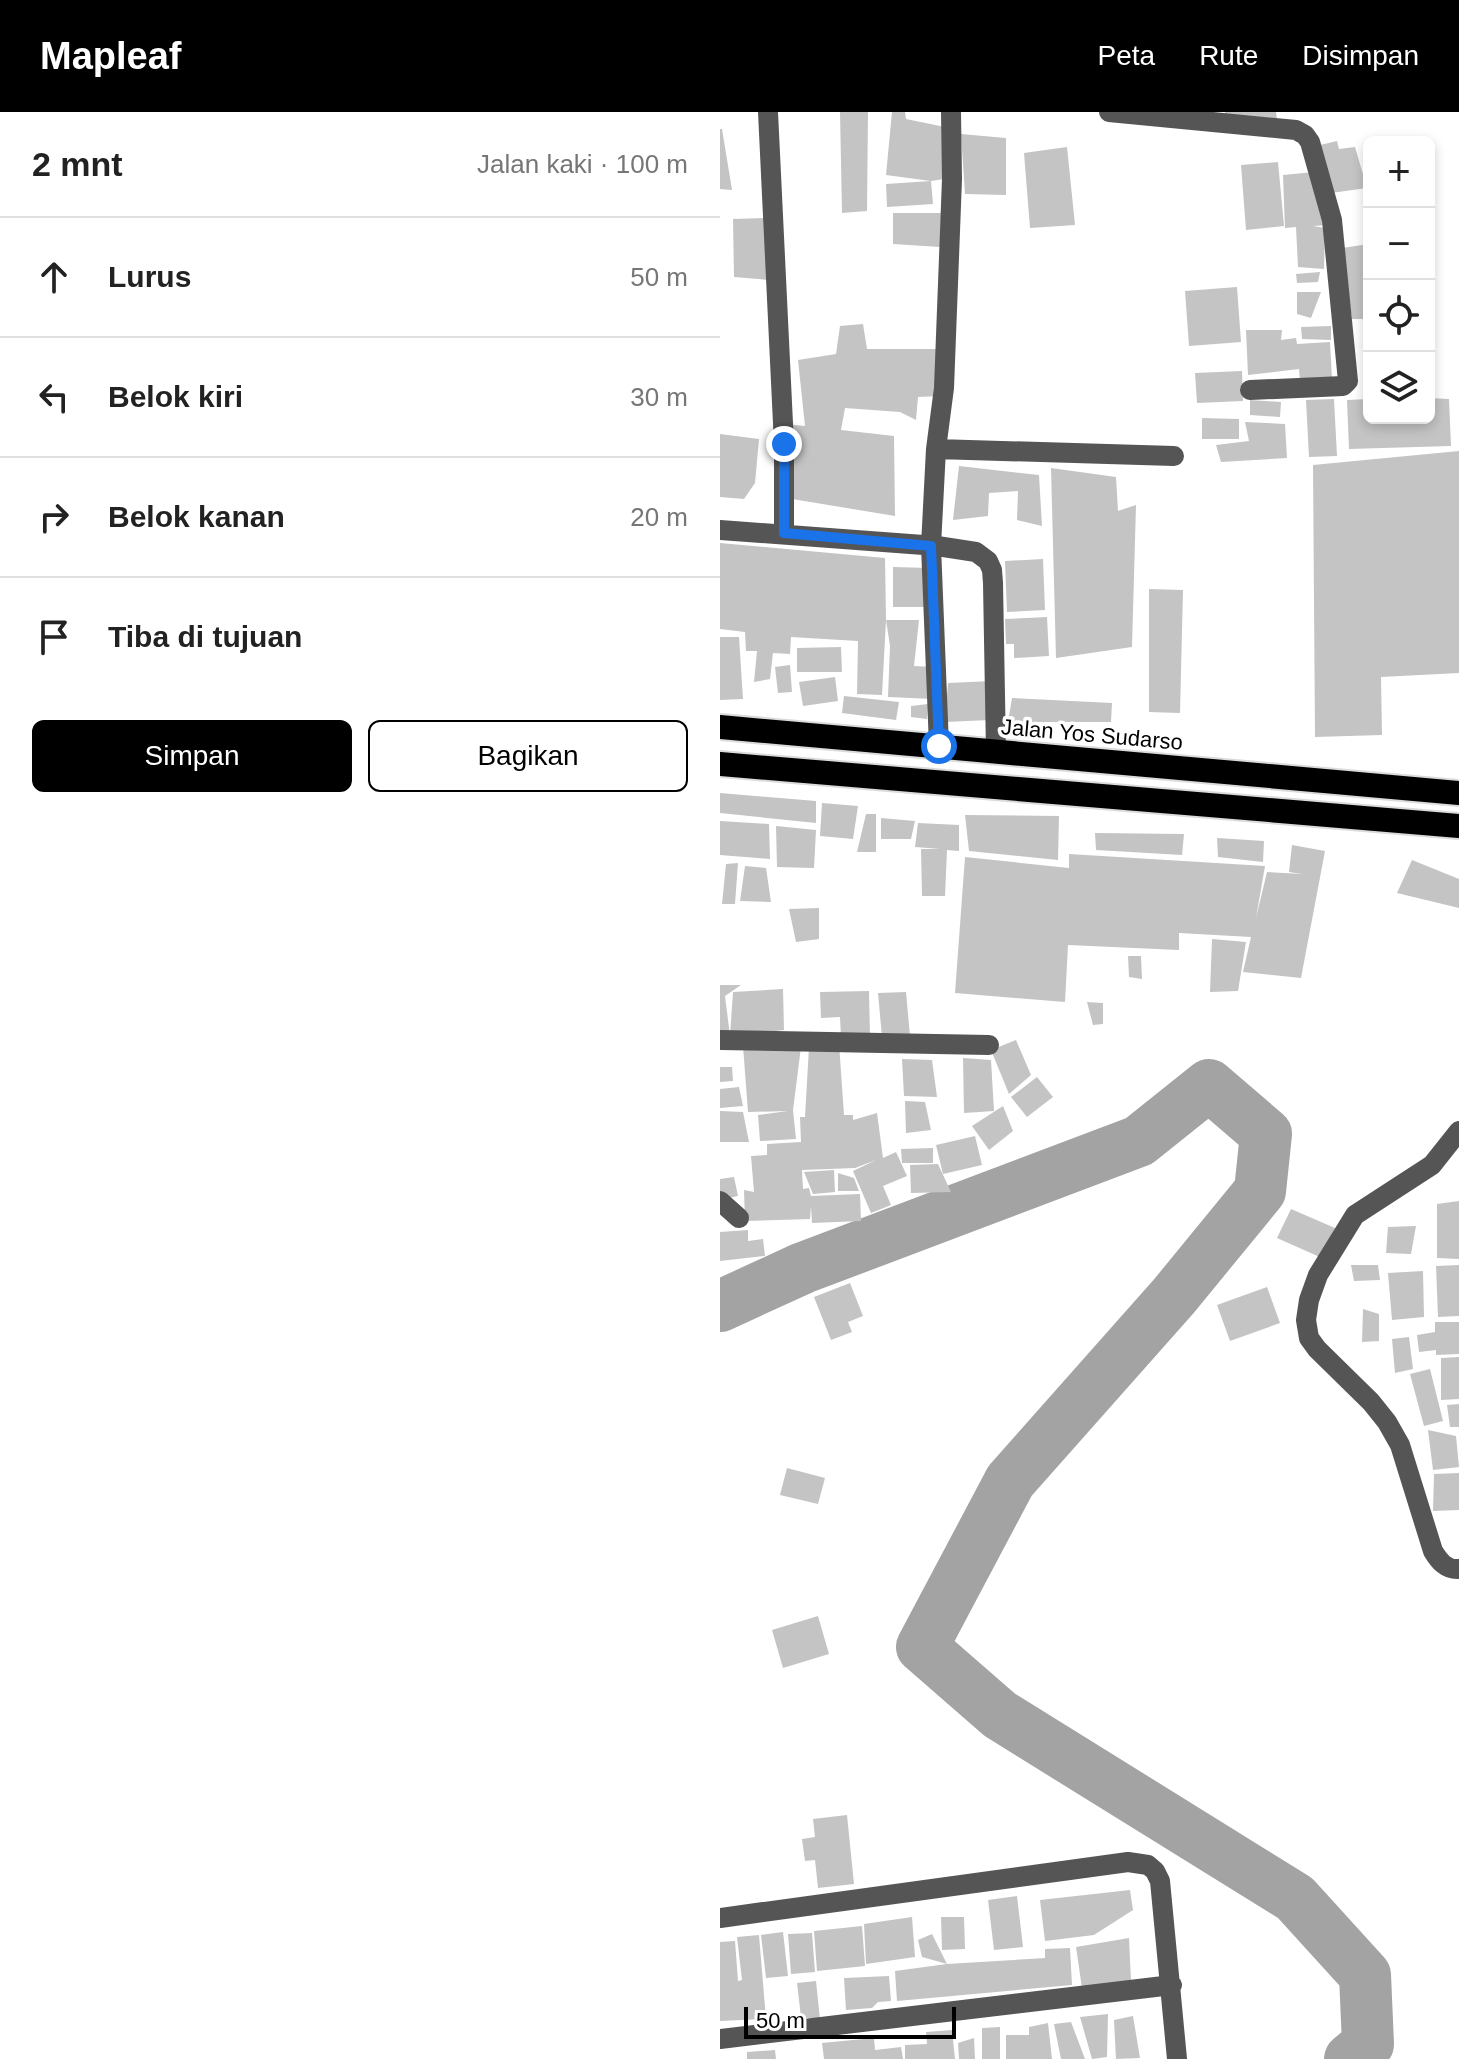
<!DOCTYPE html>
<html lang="id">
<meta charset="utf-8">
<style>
:root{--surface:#fff;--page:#f6f6f6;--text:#222;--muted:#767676;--line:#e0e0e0;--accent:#000}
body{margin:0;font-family:Arial,sans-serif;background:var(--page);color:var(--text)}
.controls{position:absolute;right:24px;top:24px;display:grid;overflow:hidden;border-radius:12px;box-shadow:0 4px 12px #0003}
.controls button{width:72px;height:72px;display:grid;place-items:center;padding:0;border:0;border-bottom:2px solid var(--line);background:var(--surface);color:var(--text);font:40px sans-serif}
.scale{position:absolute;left:24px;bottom:20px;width:212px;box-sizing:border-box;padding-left:8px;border:4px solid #000;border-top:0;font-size:22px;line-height:28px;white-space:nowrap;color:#000;-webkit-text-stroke:6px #fff;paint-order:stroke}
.stop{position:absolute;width:24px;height:24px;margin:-18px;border:6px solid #1a73e8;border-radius:50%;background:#fff}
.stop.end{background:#1a73e8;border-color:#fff;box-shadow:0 2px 8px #0008}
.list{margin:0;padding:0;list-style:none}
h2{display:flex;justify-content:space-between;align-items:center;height:104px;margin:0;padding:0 32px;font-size:34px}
h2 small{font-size:26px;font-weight:400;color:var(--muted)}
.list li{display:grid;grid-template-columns:52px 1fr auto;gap:24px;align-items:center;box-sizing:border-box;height:120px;padding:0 32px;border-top:2px solid var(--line)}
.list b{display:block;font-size:30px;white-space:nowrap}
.list em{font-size:26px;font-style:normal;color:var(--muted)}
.actions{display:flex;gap:16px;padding:24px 32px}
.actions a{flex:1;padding:18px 0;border:2px solid var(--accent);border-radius:12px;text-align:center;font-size:28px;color:var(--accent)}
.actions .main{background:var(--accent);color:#fff}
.icon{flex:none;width:44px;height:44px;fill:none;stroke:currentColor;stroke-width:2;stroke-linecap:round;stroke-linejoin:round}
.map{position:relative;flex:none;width:739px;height:1947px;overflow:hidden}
header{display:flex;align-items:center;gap:48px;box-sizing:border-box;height:112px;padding:0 40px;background:var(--accent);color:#fff}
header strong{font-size:38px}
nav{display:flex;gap:44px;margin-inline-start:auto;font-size:28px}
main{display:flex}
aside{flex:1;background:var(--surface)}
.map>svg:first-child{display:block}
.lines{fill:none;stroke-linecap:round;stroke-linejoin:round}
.river{stroke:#a3a3a3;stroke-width:52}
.building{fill:#c4c4c4}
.highway-casing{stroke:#dbdbdb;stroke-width:28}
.minor{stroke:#555;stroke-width:20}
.highway{stroke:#000;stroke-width:24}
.route{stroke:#1a73e8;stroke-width:10}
.labels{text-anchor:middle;stroke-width:7;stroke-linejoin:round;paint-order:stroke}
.street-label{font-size:22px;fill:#000;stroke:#fff}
</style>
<header>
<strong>Mapleaf</strong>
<nav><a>Peta</a><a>Rute</a><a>Disimpan</a></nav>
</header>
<main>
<aside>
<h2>2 mnt<small>Jalan kaki · 100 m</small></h2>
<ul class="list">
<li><svg class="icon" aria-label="ahead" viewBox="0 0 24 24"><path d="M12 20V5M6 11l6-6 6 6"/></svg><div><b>Lurus</b></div><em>50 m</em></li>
<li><svg class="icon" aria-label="left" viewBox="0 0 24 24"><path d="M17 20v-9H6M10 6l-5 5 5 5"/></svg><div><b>Belok kiri</b></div><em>30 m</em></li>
<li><svg class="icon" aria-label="right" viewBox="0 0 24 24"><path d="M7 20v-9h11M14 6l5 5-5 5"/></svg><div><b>Belok kanan</b></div><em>20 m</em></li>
<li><svg class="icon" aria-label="arrive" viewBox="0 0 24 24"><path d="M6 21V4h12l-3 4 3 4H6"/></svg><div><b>Tiba di tujuan</b></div></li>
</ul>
<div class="actions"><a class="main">Simpan</a><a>Bagikan</a></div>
</aside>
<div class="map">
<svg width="739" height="1947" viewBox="0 0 739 1947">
<rect width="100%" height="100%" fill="#fff"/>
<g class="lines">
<!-- river -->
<path class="river" d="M0,1194L83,1156L419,1029L489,973L546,1022L540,1079L454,1184L290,1369L202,1535L280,1603L575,1786L645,1863L648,1932L630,1947"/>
</g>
<!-- building -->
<path class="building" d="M120,0H148L147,99L122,101Z
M172,0H185L186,7L225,15L231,66L211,69L213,92L167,95L166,72L211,69L166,63Z
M505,0H556L557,7L505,5Z
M0,17H2L12,78L0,77Z
M241,22L286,26V83L245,82Z
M617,29L619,37L635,35L647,76L611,81L596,34Z
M347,35L355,113L310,116L304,41Z
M558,50L564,114L526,118L521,53Z
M594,60L609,113L593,114L605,116L604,157L578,155L576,115L565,116L563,63Z
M173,101H221L220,135L173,132Z
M46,106L49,168L14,165L13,107Z
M649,132V207H632L622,136Z
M600,160L598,170L577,171L576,162Z
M517,175L521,230L469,234L465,179Z
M577,180H601L591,206L577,202Z
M143,212L147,237H217L220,284L198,285L196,308L180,300L125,296L121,318L174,324L175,404L72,387L65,312L85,314L78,248L116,242L120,214Z
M611,214V228L582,227L581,215Z
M526,218H562L561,228L576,226L577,232L610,230L612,267L580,269L579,257L528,263Z
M522,259L523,289L477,291L475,261Z
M709,286L729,287L731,334L629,337L627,288L649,287V306H709Z
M614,287L617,344L589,345L586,288Z
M530,288L561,290L560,305L530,303Z
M482,306L519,307V327H482Z
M525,310L565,312L567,346L501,350L496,333L529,329Z
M0,322L39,327L35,371L24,387L0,385Z
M739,339V561L661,565L662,623L595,625L593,353Z
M239,354L319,363L322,414L297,408L298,379L269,381L268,404L233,408Z
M331,356L396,365L398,399L416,393L412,535L336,546Z
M0,431L165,446L166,508H199L194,554L215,555L214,587L168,585L170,534L166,508L162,583L137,582L138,529L71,525L70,542L53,541L50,567L34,570L37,539H26L25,520L0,517Z
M323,447L325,498L287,500L285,449Z
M173,455L210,456V495H173Z
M429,477L463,478L460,601L429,600Z
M327,505L329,544L294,546V532H286L285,507Z
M0,525H19L23,587L0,588Z
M121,535L122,560H77V536Z
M70,553L72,580L58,581L55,555Z
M115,565L118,589L83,594L79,570Z
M272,569L270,608L225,610L228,571Z
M124,584L179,590L176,608L122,601Z
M292,586L392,591L391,610H288Z
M208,592L207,607L191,605V594Z
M0,681L96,689V711L0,701Z
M102,691L138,694L133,727L100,724Z
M146,702H156V740H137Z
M245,703L339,704L338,748L249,739Z
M161,706L195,709L191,727H161Z
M0,709L49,712L50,747L0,743Z
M198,711L239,713V739L227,738L225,784H202L201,737H220L195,735Z
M56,714L96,718L94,756L57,755Z
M375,721L464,722L462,743L376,738Z
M497,726L544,729L543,750L498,745Z
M572,733L605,739L581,866L523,860L531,825L459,821V838L348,833L345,890L235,881L245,745L349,756V742L545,754L536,806L547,760L582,762L569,760Z
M692,748L739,767V796L677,781Z
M18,751L15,792H2L6,752Z
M25,754L46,756L51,790L20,789Z
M99,796V827L76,830L69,797Z
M492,827L526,830L518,879L490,880Z
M408,844H421L422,867L409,865Z
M0,873H21L5,884L10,924L13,880L63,877L64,918L33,922L10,924H0Z
M149,879L150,924L121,925L120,905L101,906L100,880Z
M186,880L190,924L162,925L158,881Z
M367,890L383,891V912L373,913Z
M296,928L311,963L289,982L271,938Z
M119,931L124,1003H133V1008L157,1001L163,1046L176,1040L187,1064L163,1074L171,1093L151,1101L133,1059L156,1048L135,1056L82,1058L83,1077L89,1076L91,1084L140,1082L141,1109L92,1111L91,1094L90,1107L25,1109L24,1078L34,1080L31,1044L47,1043V1032L81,1030L80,1005H85L89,935Z
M23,934L81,935L73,998L76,1027L40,1029L38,1003L68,999L28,1000Z
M243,946L271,948L274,999L244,1001Z
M182,947L212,948L217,985L184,984Z
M0,955H12L13,969L0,970Z
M317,965L333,985L307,1005L291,985Z
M19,975L23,994L0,996V977Z
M185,989L205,990L211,1018L186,1021Z
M283,994L293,1019L269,1038L252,1014Z
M0,999L23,1000L29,1030H0Z
M255,1024L262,1053L223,1062L216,1033Z
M213,1036V1051H182L181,1037Z
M218,1052L231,1080L191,1081L190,1053Z
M114,1058L115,1080L93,1082L84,1060Z
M118,1061L134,1066L139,1079H118Z
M14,1065L18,1084L0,1088V1067Z
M739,1089V1147L717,1146V1092Z
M571,1097L615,1116L602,1146L557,1126Z
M696,1114L691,1142L666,1141L668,1115Z
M28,1118V1129L43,1127L45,1144L0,1149V1120Z
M631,1153H658L660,1168L634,1169Z
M739,1153V1204L718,1205L716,1154Z
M703,1159L704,1205L672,1208L668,1161Z
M130,1171L143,1204L128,1210L132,1220L111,1228L94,1185Z
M547,1175L560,1211L510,1229L497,1193Z
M643,1197L659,1202V1229L642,1230Z
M715,1210H739V1242L716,1243V1238L699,1240L697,1223L715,1220Z
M689,1225L693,1257L675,1261L672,1227Z
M739,1245V1287L721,1288V1246Z
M710,1257L723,1309L704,1314L690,1262Z
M739,1292V1315H730L727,1293Z
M708,1318L736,1324L739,1355L713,1358Z
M67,1356L105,1366L98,1392L60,1383Z
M739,1361V1398L713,1399L714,1362Z
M98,1504L109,1542L63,1556L52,1518Z
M127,1703L134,1772L98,1776L95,1748L85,1749L82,1727L95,1725L93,1707Z
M410,1778L413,1798L374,1823L325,1829L320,1788Z
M297,1784L303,1835L274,1838L268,1788Z
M192,1805L195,1845L146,1852L144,1812Z
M221,1805H244L245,1837L222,1838Z
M142,1814L145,1854L97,1859L94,1819Z
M63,1820L68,1864L46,1866L41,1823Z
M92,1821L95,1860L71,1862L68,1822Z
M212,1822L227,1852L325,1846V1837L350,1836L352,1873L177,1889L175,1859L227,1852L202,1845L198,1828Z
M39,1823L46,1907L0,1909V1830L15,1829L18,1869L22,1868L17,1825Z
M409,1826L411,1869L362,1876L356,1835Z
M169,1864L171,1889L158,1890L152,1896L126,1898L124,1866Z
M96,1869L100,1908L81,1905L77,1871Z
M388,1902L387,1945L372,1947L360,1905Z
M413,1904L420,1946L396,1947L394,1908Z
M351,1910L365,1947H341L334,1912Z
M328,1911L332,1947H286V1923H309V1915Z
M280,1915V1947H262V1916Z
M232,1918L235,1947H185V1933L207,1932L206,1920Z
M154,1926L155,1938L181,1935L183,1947H104L102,1931Z
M254,1926L255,1947H239L238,1931Z
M55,1938L56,1947H27V1940Z"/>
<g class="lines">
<defs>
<path id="highway" d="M0,615L739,681
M0,652L739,714"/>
</defs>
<!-- highway casing -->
<use href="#highway" class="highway-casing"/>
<!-- minor -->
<path class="minor" d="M48,0L64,332V421
M389,0L576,18L585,23L590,30L612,108L628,269L623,274L530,278
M216,337L454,344
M0,418L217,434L256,440L268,449L272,458L273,471L276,640
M219,634L211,434L216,337L224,276L232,67L231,0
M0,928L269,933
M739,1019L712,1053L635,1103L598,1163L589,1188L586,1208L589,1226L597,1237L651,1290L667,1310L680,1333L713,1439C719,1449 726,1458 739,1457
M0,1089L19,1106
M0,1806L408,1750L428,1753L435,1759L440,1769L457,1947
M0,1927L452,1873"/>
<!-- highway -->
<use href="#highway" class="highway"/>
</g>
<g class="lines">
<!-- route -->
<path class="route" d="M64,332V421L211,434L219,634"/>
</g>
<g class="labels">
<!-- street labels -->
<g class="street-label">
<text transform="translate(372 622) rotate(5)" y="8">Jalan Yos Sudarso</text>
</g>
</g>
</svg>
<div class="controls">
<button>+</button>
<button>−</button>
<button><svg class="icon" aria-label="locate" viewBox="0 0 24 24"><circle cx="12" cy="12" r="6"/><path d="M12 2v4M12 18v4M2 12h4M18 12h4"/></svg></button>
<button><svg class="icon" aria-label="layers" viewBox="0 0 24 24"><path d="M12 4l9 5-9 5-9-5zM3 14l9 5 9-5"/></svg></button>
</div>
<div class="scale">50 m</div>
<div class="stop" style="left:219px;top:634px"></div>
<div class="stop end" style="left:64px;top:332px"></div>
</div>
</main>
